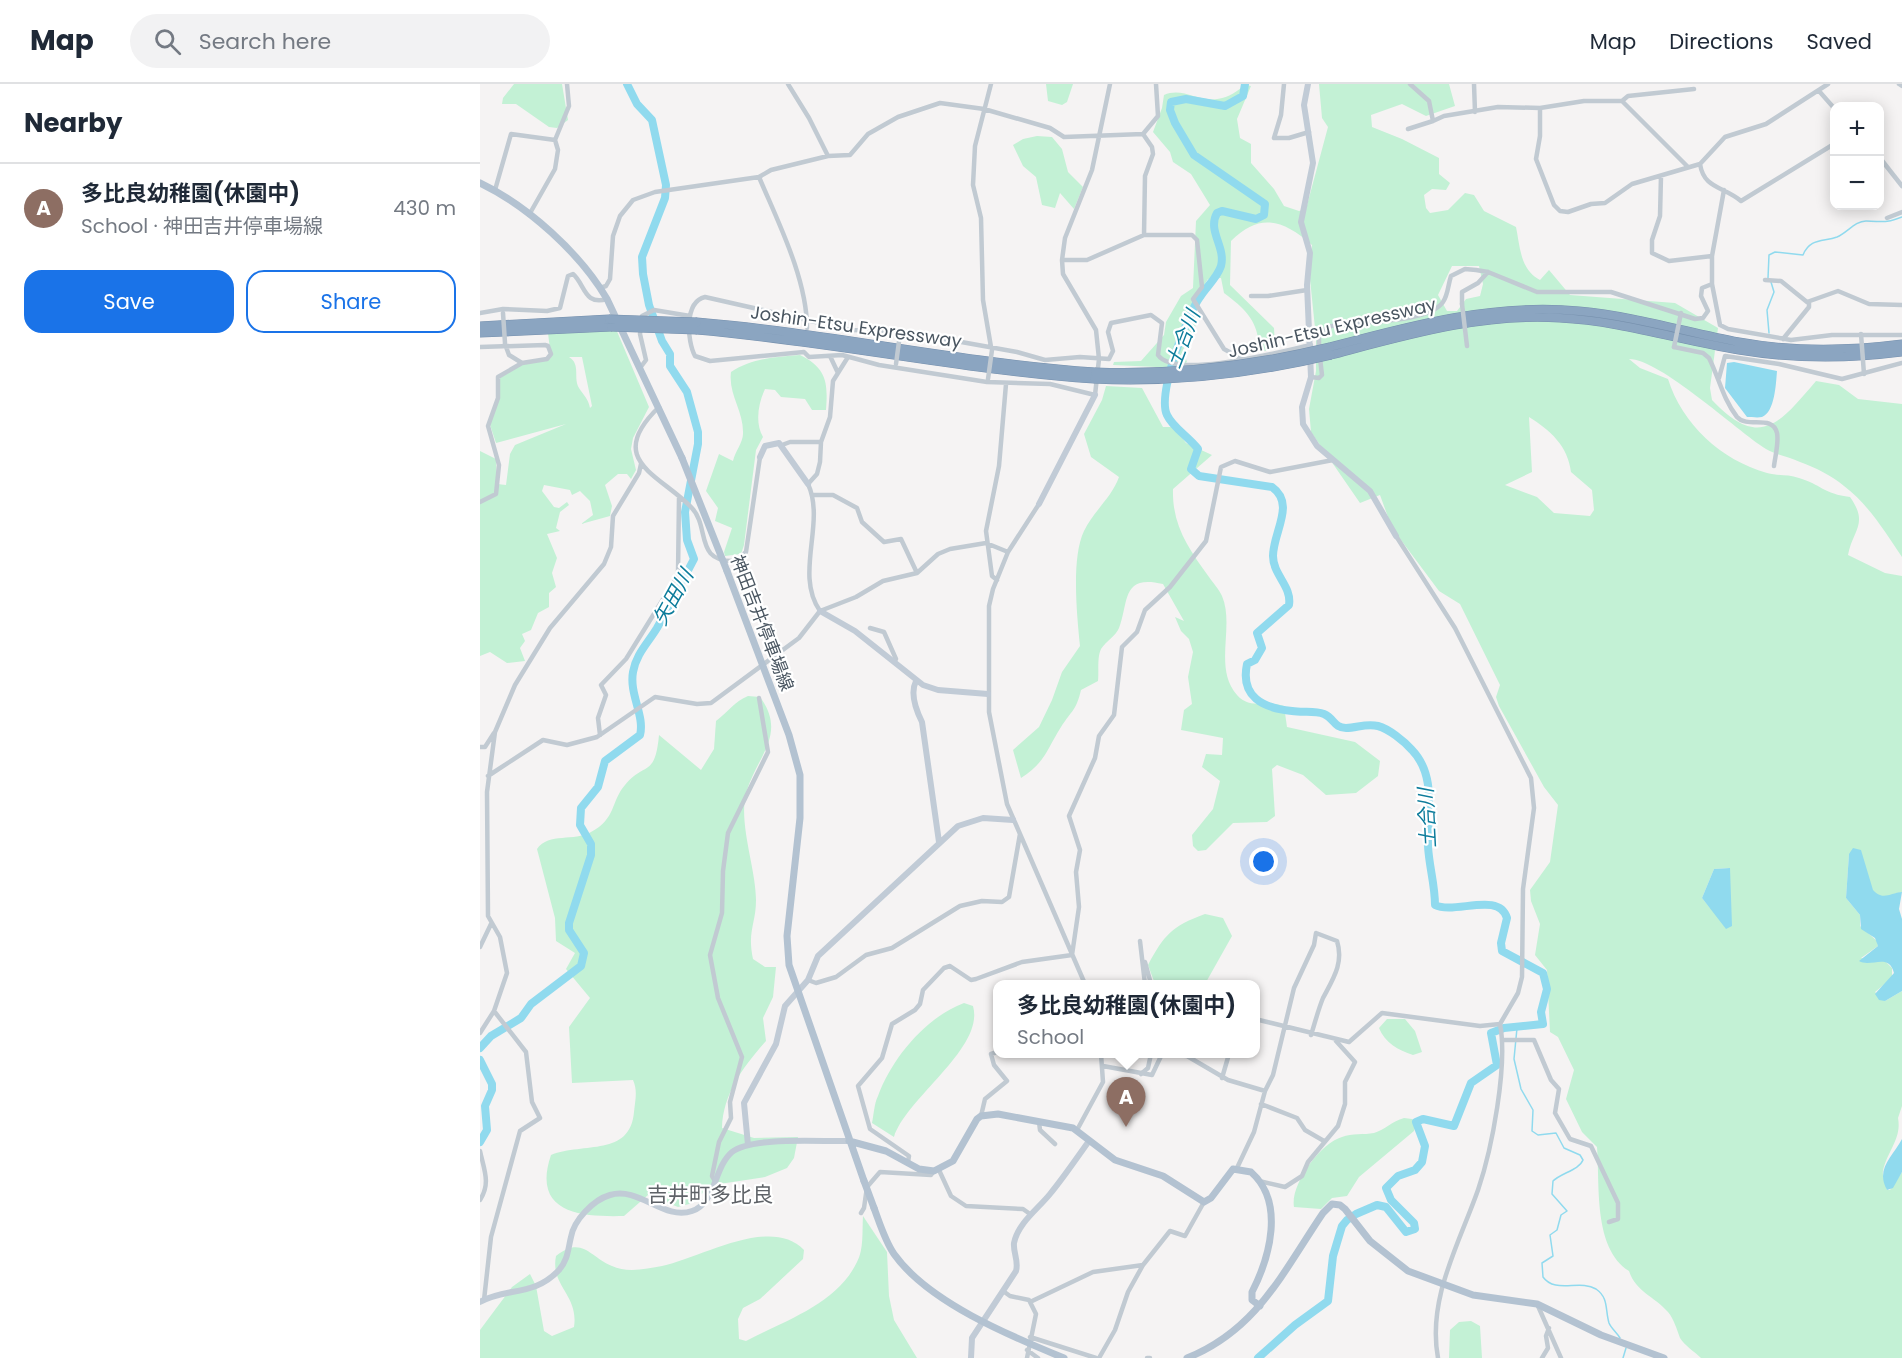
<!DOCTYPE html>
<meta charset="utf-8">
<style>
:root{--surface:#fff;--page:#f2f2f3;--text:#1f2937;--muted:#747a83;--line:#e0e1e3;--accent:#1a73e8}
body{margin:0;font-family:Poppins,"Noto Sans JP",sans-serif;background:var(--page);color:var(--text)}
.controls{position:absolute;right:18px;top:18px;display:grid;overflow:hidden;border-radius:12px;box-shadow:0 3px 15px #0003}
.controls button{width:54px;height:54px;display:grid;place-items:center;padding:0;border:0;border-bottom:2px solid var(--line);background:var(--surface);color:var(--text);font:30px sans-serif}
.you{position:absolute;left:784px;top:778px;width:21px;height:21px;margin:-15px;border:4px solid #fff;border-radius:50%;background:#1a73e8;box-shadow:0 0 0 9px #1a73e833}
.badge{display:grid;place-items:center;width:39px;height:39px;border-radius:50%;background:var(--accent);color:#fff;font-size:20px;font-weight:700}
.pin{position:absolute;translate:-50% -50px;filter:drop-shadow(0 2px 3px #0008)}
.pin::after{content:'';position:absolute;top:32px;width:21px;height:18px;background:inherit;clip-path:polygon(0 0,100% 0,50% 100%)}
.popup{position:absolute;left:513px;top:896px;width:267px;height:78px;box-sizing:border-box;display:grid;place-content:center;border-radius:12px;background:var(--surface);filter:drop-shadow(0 2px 4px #0005);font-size:20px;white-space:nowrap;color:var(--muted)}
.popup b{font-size:22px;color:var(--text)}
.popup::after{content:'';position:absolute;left:50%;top:100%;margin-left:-12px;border:12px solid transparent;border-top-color:var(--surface)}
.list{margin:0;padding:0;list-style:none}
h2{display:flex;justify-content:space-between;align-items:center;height:78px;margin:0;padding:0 24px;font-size:26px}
h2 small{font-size:20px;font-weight:400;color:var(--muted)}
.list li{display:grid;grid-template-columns:39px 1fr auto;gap:18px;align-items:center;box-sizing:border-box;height:90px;padding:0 24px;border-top:2px solid var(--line)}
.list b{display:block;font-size:22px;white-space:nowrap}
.list p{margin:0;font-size:20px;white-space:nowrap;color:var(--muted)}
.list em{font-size:20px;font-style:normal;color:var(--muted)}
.actions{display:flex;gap:12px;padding:18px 24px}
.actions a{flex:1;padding:14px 0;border:2px solid var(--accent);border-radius:18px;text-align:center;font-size:21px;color:var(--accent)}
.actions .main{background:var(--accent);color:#fff}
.icon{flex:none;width:33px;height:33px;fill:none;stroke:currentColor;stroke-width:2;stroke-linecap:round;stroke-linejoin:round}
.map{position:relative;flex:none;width:1422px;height:1274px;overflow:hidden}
header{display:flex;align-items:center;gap:36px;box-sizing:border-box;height:84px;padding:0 30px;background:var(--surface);border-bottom:2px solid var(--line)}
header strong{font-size:28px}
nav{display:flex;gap:33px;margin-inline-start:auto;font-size:21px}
.search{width:420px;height:54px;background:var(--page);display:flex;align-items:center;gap:15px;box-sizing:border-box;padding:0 21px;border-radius:33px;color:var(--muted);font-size:22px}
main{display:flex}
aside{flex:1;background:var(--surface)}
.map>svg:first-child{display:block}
.green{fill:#c3f1d5;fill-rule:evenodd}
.water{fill:#90daee}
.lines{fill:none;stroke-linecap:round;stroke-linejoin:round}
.stream{stroke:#90daee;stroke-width:1.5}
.river{stroke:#90daee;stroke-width:8}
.highway-casing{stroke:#7690ad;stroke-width:9}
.street{stroke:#c1cad2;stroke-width:4.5}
.secondary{stroke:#c1cbd6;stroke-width:6}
.primary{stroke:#b3c2d1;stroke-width:7}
.highway{stroke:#8ba5c1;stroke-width:8}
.highway-bridge-casing{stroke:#7690ad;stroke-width:9;stroke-linecap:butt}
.street-bridge{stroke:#c1cad2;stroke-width:4.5}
.primary-bridge{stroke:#b3c2d1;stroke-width:7}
.highway-bridge{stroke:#8ba5c1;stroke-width:8}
.labels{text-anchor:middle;stroke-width:4.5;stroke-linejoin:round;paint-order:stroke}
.street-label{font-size:18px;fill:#4a5661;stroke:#fff}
.water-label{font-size:20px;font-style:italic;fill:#0c7c9b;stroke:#fff}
.quarter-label{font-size:21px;fill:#5f6368;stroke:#fff}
</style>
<header>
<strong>Map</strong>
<div class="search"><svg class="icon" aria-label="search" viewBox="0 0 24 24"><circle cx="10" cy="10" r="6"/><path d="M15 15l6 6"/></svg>Search here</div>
<nav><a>Map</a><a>Directions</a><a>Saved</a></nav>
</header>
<main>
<aside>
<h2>Nearby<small></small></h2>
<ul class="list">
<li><span class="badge" style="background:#8d6e63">A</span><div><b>多比良幼稚園(休園中)</b><p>School · 神田吉井停車場線</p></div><em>430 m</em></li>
</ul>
<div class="actions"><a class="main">Save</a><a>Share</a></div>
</aside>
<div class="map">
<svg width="1422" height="1274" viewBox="0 0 1422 1274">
<rect width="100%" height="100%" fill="#f5f3f3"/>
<!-- green -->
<path class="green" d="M34,0H82L88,36L77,44L69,43L36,20H22L23,14Z
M566,0H593L587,18L582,21L568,17Z
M761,0L771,2L757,35L760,54L771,60V79L794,105L804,122L819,127L826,125L848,43L842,34L839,0H969L975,22L946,32L922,20L891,31L892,43L922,55L959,74V90L970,99L966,106L952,105L944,111L946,124L950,129L968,126L985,109L994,111L1004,127L1036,143C1040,162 1040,186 1060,196L1069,186L1090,211L1195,219L1238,244L1230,304L1232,316C1280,367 1300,339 1336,297L1359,301L1378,315L1422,320V473C1405,448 1389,421 1364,402C1351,391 1336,384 1320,378C1309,373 1296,371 1286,365C1256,346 1180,275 1149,275L1160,284L1188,295C1202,340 1241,376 1287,389C1298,392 1308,390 1319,394C1340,400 1344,410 1370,413C1389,440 1373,445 1368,471L1405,489L1422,492V808C1416,809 1409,813 1403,813C1389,813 1387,786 1383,776L1369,770L1366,814L1380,831V842L1397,857L1398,862L1381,874L1405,877L1412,884V894L1395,908L1405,917L1422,907V1022L1418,1034C1422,1055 1407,1067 1403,1087C1402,1092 1406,1101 1407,1106H1410L1422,1088V1274H1221C1215,1268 1204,1261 1200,1254C1197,1246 1194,1235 1188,1228C1174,1212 1156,1208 1149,1187C1113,1164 1120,1101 1117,1063L1102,1048L1086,1015L1094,986L1078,953L1070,948L1067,886L1055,871L1060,840L1051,817L1050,806L1070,778L1078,721L1064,703L1019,622L1016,613L1020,601L980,520L959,507L912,444L900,411L880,419L831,348L829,325L836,287V254L830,195L832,161C803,136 780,128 751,157L750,201L794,244L795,265L774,269L779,261C777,235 764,224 744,209L741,194L728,195L712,220L717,239L703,266L707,278L698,284L633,281L634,278L661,277L684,251L686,238L701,212L713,204L716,137L730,121L711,90L693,78L690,68L673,48L682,24L684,11C709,0 727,31 761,4ZM972,182H999L1003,200L1000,212L986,215L977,227H967L958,211ZM1049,333C1070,346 1088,362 1091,388L1112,406L1114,426L1110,432L1074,429L1057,413L1025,401L1052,388ZM1249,784L1230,824L1222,814L1234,785Z
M557,52L572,53L582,65L588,88L603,103L594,125L580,109L575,124L562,121L556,93L543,82L533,61L543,55Z
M136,245L169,323L153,354L151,365L156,386L151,395L147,390H138L125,401L132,422L130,432L101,440L113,431L110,417L100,407L92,411L90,406L64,401L62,407L74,423L79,424L87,418L89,421L80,428L76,444L80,447L67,450L77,474L72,489L76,503L69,509V523L58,529L51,546L42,550L45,557L40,564L45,577L27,579L10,568L0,572V367L16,375L17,400L26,401L30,370L35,361L86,340L16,359L10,341L17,321L20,294L42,280L71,274L68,249ZM89,273H102L112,322L110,324C108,314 104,312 99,304C93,294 101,280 89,273Z
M320,271C347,284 348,299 346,326H332L325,315L301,313L295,306L285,305C278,320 275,339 283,353L276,366L264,461L261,470L245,472L244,468L252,444L235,437L238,424L226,407L239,370L253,377C255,368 263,358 263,350C264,327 248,311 251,288C272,274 295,273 320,271Z
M626,302L662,304L683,343H694L706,359L732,371L693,405C692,441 708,464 729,493C733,499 739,505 742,512C755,542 733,584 757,611C770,626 787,616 804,622L807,643L875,658L900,677L898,692L876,709L846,711L823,691L797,681L792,685L795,732L787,738L753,739L726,766L718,767L713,762L712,751L733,725L740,697L722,683L726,670L742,671L743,654L701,646L704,626L712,620L708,593L713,568L709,555L701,547L695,533L704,537L683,500C641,490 649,518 639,544C636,552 626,557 621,565C617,573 619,588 618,597L601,606C596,627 592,626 581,643C567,665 565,679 541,694L533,666L559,643L572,616L582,588L600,562C597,532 591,474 604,447C613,428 632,413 639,393L611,373L604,350L622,316Z
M268,612L280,613C307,650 278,671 267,706C257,736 276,784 276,816C276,840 267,847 273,875L285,883H296L293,913L283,934L286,957C264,982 243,1009 242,1044L274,1054L318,1053L314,1074L307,1084L285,1093L233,1101L209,1120L198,1123L168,1111L144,1132C102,1133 51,1130 71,1071C104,1058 150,1073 154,1028C155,1017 158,1007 153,996L92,999L89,943L110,914L86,885L95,869L76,857L75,834L57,765C69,748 94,758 111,748C136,735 131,717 145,701C165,677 175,694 179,651L221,686L234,665L236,637C248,628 255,617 268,612Z
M725,830L743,834L752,852L725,900H675L668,881C684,851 692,842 725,830Z
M484,919L493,922C505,964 426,1014 414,1053L392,1039C394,1030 394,1020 398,1012C412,974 446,933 484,919Z
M907,935H925L935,947L942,968L933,971C918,966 905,959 899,944Z
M924,1034L932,1035L936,1040L934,1047L879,1093L867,1112L852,1114L841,1125L814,1123C810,1101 840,1059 862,1053C872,1049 884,1051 894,1049C905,1046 912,1037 924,1034Z
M383,1132L407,1168L409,1212L414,1236L437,1274H0V1246L32,1203L50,1190L56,1202L64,1247L72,1252L94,1243C99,1211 70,1202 76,1172C102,1151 110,1173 132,1182C146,1189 167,1185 182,1182C221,1174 291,1131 324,1166L323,1175L280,1215L263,1224L258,1235L259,1255L266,1257C304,1237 357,1220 377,1178C384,1165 382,1147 383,1132Z
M991,1237L1000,1242L1002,1274H969L970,1246L979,1238Z"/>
<!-- water -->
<path class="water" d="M1254,278L1297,287C1296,299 1295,328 1282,333C1278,334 1271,333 1267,333L1245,304L1247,279Z
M1373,764L1381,766L1393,806C1403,817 1410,809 1422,808L1419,825L1422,835V907L1405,917L1399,916L1395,910L1414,889C1409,868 1391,884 1379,877L1398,862L1395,854L1381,845L1380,831L1366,814L1369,770Z
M1250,784L1252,842L1246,845L1222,814L1234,785Z
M1422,1055V1088L1413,1104L1407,1106C1395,1085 1413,1072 1422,1055Z"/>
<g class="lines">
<!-- stream -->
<path class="stream" d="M1288,194L1289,171L1295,168L1323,171C1330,154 1343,158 1357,153C1367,149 1375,137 1386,137C1402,137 1405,140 1422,133
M1289,249L1287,226L1294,208L1291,198
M1037,944L1034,975L1041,1005L1053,1026L1052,1047L1058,1051L1076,1049L1084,1064L1100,1071L1103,1076C1099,1086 1081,1089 1073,1097L1072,1110L1087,1127L1081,1131L1077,1146L1070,1151L1073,1172L1062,1179L1063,1193C1075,1210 1100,1195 1116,1205C1129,1214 1125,1226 1129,1239C1131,1244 1137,1249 1140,1254
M1143,1274L1146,1264"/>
<!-- river -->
<path class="river" d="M765,0L763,12L745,22L706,15L691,18L690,26L695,39L714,71L785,120L784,131L776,135L742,127L737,129C727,147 746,163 741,182C737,194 727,202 720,213C707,231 677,310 687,331C693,344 709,353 718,365L711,385L719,392L792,403C816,420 793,448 793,472C793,491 812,502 809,521L777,549L782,564L775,576L767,580C760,613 783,624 812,627C823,629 834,626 844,630C854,634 854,644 866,644C877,644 886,639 898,642C909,645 924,657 932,666C957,692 947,730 948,762C949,782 955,801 955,821C974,831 1019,807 1027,834L1021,859L1022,867L1063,889L1067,905L1061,928L1063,940L1024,944L1011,949L1017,981L991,999L974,1042L943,1035L936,1038L945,1062L942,1078L935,1086L918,1092L906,1104L911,1116L934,1139L935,1145L926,1148L906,1123L897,1121L876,1130L867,1136L862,1142L853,1172L848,1217L815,1241L778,1274
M0,964L11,952L41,934L51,920L101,882L104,869L89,846V839L111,771V760L100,741L101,724L118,703L125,677L160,651C165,632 149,610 153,588C156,570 168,559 177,544C190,521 202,498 214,475L207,456L205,428L218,360V348L207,308L190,282V270L182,257L169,221L163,190L162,173L185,114L186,101L172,36L157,20L147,0
M0,976L12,1000V1006L5,1022L7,1046L0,1058"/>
<defs>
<path id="highway" d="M217,238C350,249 481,279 615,288
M0,242L129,235
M217,246C350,257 481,286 614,295
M0,249L131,243
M850,263C932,241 1013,219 1099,227C1154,232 1206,248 1259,258C1314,268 1367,267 1422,260
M851,271C927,251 1001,229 1080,234C1141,237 1199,256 1259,266C1313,275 1367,275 1422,268"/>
</defs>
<!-- highway casing -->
<use href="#highway" class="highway-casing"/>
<!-- street -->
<path class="street" d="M308,0L329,34L348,72
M511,0L495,62L493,101L501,134L503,216L511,263
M630,0L612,86L585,154L582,176L583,190L616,246L619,275L615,311L570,300L507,298L399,281L362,271L329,273L324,268L230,277L215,272C207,257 204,218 225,213L371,246L420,247L537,268L565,276L600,273L629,275L633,267L628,248L631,239L671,231L682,239L678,271C695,296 804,267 831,261
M804,0L801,31L794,54H809L829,48
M930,0L949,17L953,37L964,32L1018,23L1060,24L1104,17H1142L1148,12L1214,5
M994,0L995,28
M1419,0L1422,2
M1339,7L1354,24
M1142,17L1207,82
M1060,24V52L1056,75L1074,121L1080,127L1088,128L1111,120L1125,119L1152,100L1220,80L1245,53L1286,40L1348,0
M928,45L953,37
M663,50L678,32L676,0
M1400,74L1422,102
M1220,80C1224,105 1243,102 1261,117L1354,60
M1181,92L1180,132L1172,156V169L1189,177L1232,172
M279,93C298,138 327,195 327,244
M15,106L31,50L75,56
M1244,106L1232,172V200L1240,241L1248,245L1311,256L1352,251H1422
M49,131L75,85L78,66L75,56L89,22L87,0
M1407,134L1422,128
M582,176H607L664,151H712L717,156L722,203L713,215L744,265L762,275
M1285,196L1301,197L1327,218L1358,207L1389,220L1422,221
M120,204L126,202L130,195L133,152L140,132L153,116L175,108L279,93L291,86L348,72L370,71L388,50L418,33L460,19L504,25L570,44L584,53L663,50L672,63L673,70L665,92L664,151
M771,212H788L827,206
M982,220V208L998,199L1008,188
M0,229L23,225L67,227L80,224L88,192L93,190C105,200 104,222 127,215
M1303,255L1329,223V218
M25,260L29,271L42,279
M0,263L65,261L68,262L71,270L67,275L42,279L18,293V314L8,342L19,381L16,410L0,418
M1194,263L1223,269L1229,274C1239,294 1243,315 1257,333C1268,345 1292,330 1297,349C1299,359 1295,373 1294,382
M839,265V251L847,243C874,236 947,241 963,218C968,211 968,201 971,192L985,185L996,186L1008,188L1057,208H1131L1215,235L1223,234L1228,227L1221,212L1222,204L1232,200
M350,272L358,289
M160,284L166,276L160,250L162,232L174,226L210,232
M831,293L839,294L842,291L840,274
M1239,294L1245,272L1299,280L1362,295L1422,279
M179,323C124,376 179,390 211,423C231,443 213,479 256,477L266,468L280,373
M302,361L310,358H341
M332,411H353L377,424L382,438L404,458L421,455L437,489
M559,420L528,468L513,505L509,522V628L527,720L605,900
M916,452L975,544L1051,694L1054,724L1043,805L1042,893L1038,909L1020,940C1028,981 1012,1065 998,1106C979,1160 947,1215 958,1274
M517,496L512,492L506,447L519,382L526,300
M340,527C314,490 346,439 328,400L337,390L340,378L341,358L350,333L353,297L368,273
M390,544L404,548L416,575L414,578
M120,651L118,634L126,611L121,601L146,575L198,491L199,414
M0,663H5L14,649
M8,692L63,656L87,661L117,653L175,613L217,620L231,619L319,554L340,527L376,513L403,497L437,489L458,470L470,465L506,459L528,468
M660,857L665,900
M0,863L11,840
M592,871L599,823L596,788L600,766L589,732L615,674L619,652L634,631L642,563L657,548L665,526L690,503L726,457L741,383L755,377L790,388L853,376
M665,878L671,900
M328,896L336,899L356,893L386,871L412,864L480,822L502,817L522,818L529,813L540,750
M775,935L869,958L902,929L1000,942L1020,940
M0,949L14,927L27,889L20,853L8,832L7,708L15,648L35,601L70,544L124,480L131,463L133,432L159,389L161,380
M1023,956H1054L1071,996L1079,1005L1075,1029L1090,1055L1111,1062L1138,1119V1135L1129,1138
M601,970L621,971
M683,970L707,972L748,996L785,1007
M623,982L672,991L682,970
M661,990L668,984L671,970
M742,994L749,970
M781,1020L817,1034L825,1046L844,1057
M501,1032L505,1015L527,997L514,981L511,970L517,968
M559,1038L560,1046L575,1060
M597,1046L623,998L621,970
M0,1067C4,1086 11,1099 0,1116
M428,1078L429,1072L390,1045L378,1002L402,974L412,940L435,926L440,920L443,906L464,884L470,882L491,896L496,895L542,878L592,871
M757,1084L774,1048L785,1007L793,991L814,904L834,861L836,849L857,857C864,879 853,895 843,914C838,926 835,939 831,951
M459,1086L471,1112L486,1122L543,1125L550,1130
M235,1097L232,1092L239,1058L251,1034L250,1018L262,973L238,914L230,871L242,829L243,787L248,749L288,668L279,614
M779,1097L805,1103L822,1092L828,1078L858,1042L865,1020V998L875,978L856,957
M381,1129L384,1124L387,1103L400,1088L451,1091L454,1087
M523,1207L530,1212L549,1216L556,1230L547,1274
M4,1216L11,1153L40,1047L60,1034L52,1018L46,968L14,927
M550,1218L613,1188L663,1181
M1058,1222L1081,1274
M550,1253L616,1274
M547,1266L558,1274
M619,1274L635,1246L648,1208L663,1181L690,1147L705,1152L724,1118
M667,1274H670
M1062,1274L1068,1264L1066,1252L1069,1244"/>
<!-- secondary -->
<path class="secondary" d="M828,0L824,21L833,79L821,138L830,169L827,201L831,293L822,323L823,340L837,362L890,407L916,452
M280,373L285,362L299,359L328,400
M559,420L615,311
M340,527L375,547L443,601L458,606L508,610
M436,597C430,609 436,626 442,638L459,758
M268,1061L264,1019L296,960L305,922L328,896L338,872L478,742L503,734L533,736
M0,1218C26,1203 54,1213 79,1186C88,1176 88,1165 91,1153C94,1136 113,1116 130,1111C159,1102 184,1137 212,1127C236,1119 234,1083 252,1068C272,1052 342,1058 369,1057
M491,1274L492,1254L536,1187C539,1177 533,1169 534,1159C538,1139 558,1125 570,1110C584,1093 596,1075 609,1057"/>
<!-- primary -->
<path class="primary" d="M0,99C48,122 100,169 127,215L202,374
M247,487L309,651L320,691V734L307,852L309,881L384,1097
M369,1057L406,1067L439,1085L454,1087L473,1077L497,1035L501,1032L518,1030L593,1044L635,1076L683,1092L724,1118L731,1114L753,1085L771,1088C805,1118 790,1173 772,1208V1216L780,1222
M394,1124C400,1140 405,1157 414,1170C448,1218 530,1252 584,1274
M707,1274C777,1246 803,1188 843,1129L852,1120L860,1121L865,1125L890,1157L928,1187L993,1211L1057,1220L1121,1251L1184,1274"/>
<!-- highway -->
<use href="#highway" class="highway"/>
<defs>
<path id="highway-bridge" d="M129,235L217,238
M131,243L217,246
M615,288C695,291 771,282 850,263
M614,295C695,299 772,290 851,271"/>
</defs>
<!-- highway-bridge casing -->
<use href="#highway-bridge" class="highway-bridge-casing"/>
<!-- street-bridge -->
<path class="street-bridge" d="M982,220L987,262
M23,229L25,259
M1381,250L1384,290
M1194,263L1201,229
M416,280L420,250
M508,295L512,266"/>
<!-- primary-bridge -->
<path class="primary-bridge" d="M202,374L247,487
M384,1097L394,1124"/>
<!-- highway-bridge -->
<use href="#highway-bridge" class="highway-bridge"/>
</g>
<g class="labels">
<!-- street labels -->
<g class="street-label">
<text transform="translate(376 243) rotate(8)" y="6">Joshin-Etsu Expressway</text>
<text transform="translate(852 244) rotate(-13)" y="6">Joshin-Etsu Expressway</text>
<text transform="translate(282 539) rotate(69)" y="6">神田吉井停車場線</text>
</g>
<!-- water labels -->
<g class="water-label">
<text transform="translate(703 255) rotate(-69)" y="7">土合川</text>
<text transform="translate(193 513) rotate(-61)" y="7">矢田川</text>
<text transform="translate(947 734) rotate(-93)" y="7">土合川</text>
</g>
<!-- quarter labels -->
<g class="quarter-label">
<text x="230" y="1118">吉井町多比良</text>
</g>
</g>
</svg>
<div class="controls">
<button>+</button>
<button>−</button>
</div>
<div class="you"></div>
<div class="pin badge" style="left:646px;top:1043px;background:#8d6e63">A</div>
<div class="popup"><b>多比良幼稚園(休園中)</b>School</div>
</div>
</main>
